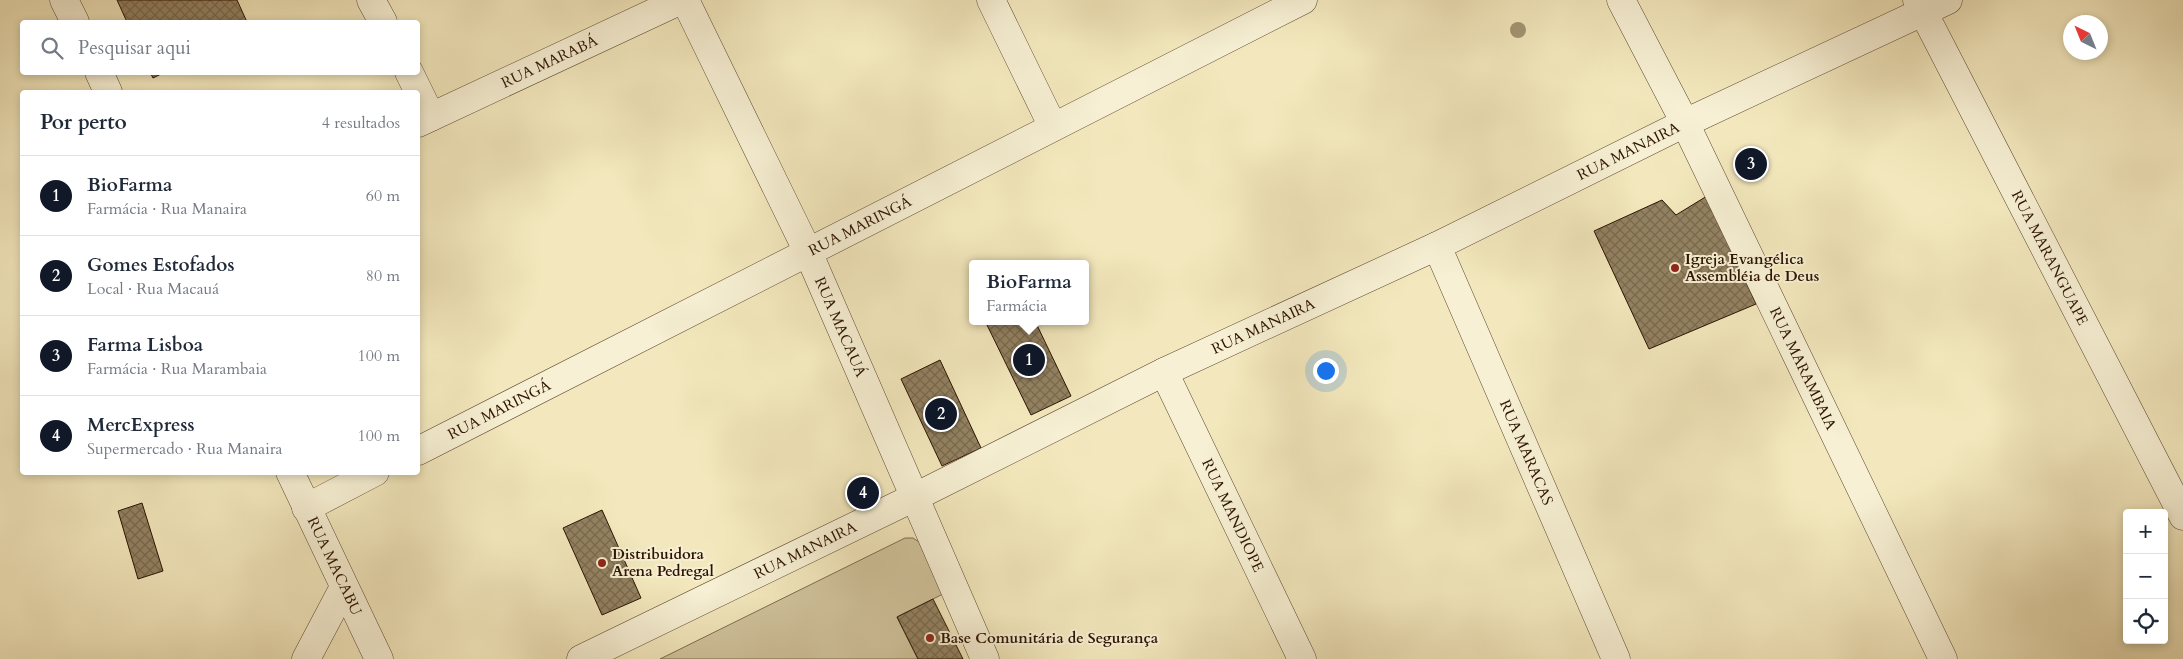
<!DOCTYPE html>
<html lang="pt">
<meta charset="utf-8">
<style>
:root{--surface:#fff;--page:#f2f2f3;--text:#1f2937;--muted:#747a83;--line:#e0e1e3;--accent:#111827}
body{margin:0;font-family:Cardo,serif;background:var(--page);color:var(--text)}
.controls{position:absolute;right:15px;bottom:15px;display:grid;overflow:hidden;border-radius:5px;box-shadow:0 2px 8px #0003}
.controls button{width:45px;height:45px;display:grid;place-items:center;padding:0;border:0;border-bottom:1px solid var(--line);background:var(--surface);color:var(--text);font:25px sans-serif}
.compass{position:absolute;left:2063px;top:15px;width:45px;height:45px;border-radius:50%;background:var(--surface);box-shadow:0 2px 8px #0003;rotate:317deg}
.you{position:absolute;left:1325px;top:370px;width:18px;height:18px;margin:-12px;border:4px solid #fff;border-radius:50%;background:#1a73e8;box-shadow:0 0 0 8px #1a73e833}
.badge{display:grid;place-items:center;width:32px;height:32px;border-radius:50%;background:var(--accent);color:#fff;font-size:16px;font-weight:700}
.pin{position:absolute;translate:-50% -50%;border:2px solid #fff;box-shadow:0 1px 5px #0006}
.popup{position:absolute;left:969px;top:260px;width:120px;height:65px;box-sizing:border-box;display:grid;place-content:center;border-radius:5px;background:var(--surface);filter:drop-shadow(0 1px 4px #0005);font-size:16px;white-space:nowrap;color:var(--muted)}
.popup b{font-size:19px;color:var(--text)}
.popup::after{content:'';position:absolute;left:50%;top:100%;margin-left:-10px;border:10px solid transparent;border-top-color:var(--surface)}
.list{margin:0;padding:0;list-style:none}
h2{display:flex;justify-content:space-between;align-items:center;height:65px;margin:0;padding:0 20px;font-size:21px}
h2 small{font-size:16px;font-weight:400;color:var(--muted)}
.list li{display:grid;grid-template-columns:32px 1fr auto;gap:15px;align-items:center;box-sizing:border-box;height:80px;padding:0 20px;border-top:1px solid var(--line)}
.list b{display:block;font-size:19px;white-space:nowrap}
.list p{margin:0;font-size:16px;white-space:nowrap;color:var(--muted)}
.list em{font-size:16px;font-style:normal;color:var(--muted)}
.icon{flex:none;width:28px;height:28px;fill:none;stroke:currentColor;stroke-width:2;stroke-linecap:round;stroke-linejoin:round}
.map{position:relative;flex:none;width:2183px;height:659px;overflow:hidden}
.search{position:absolute;background:var(--surface);box-shadow:0 2px 8px #0003;left:20px;top:20px;width:400px;height:55px;display:flex;align-items:center;gap:12px;box-sizing:border-box;padding:0 18px;border-radius:5px;color:var(--muted);font-size:19px}
.panel{position:absolute;background:var(--surface);box-shadow:0 2px 8px #0003;left:20px;top:90px;width:400px;height:385px;border-radius:5px}
.map>svg:first-child{display:block}
.garden{fill:#d1c49d;stroke:#7e6c4e}
.building{fill:url(#building-cross-hatch);stroke:#2c1300}
.lines{fill:none;stroke-linecap:round;stroke-linejoin:round}
.street-casing{stroke:#5e482f;stroke-width:29}
.street{stroke:#f7f0d4;stroke-width:28}
.tree{fill:#a59573}
.poi-dot{fill:#8f2418;stroke:#f7f0d4;stroke-width:2}
.labels{text-anchor:middle;stroke-width:4;stroke-linejoin:round;paint-order:stroke}
.street-label{font-size:15px;fill:#2c1300;stroke:#f7f0d4}
.poi-label{font-size:15px;font-weight:bold;fill:#2c1300;stroke:#f7f0d4;text-anchor:start}
</style>
<div class="map">
<svg width="2183" height="659" viewBox="0 0 2183 659">
<defs>
<pattern id="building-cross-hatch" width="8" height="8" patternUnits="userSpaceOnUse" patternTransform="scale(1.25)"><rect width="8" height="8" fill="#938262"/><path d="M0 0l8 8M0 8l8-8" fill="none" stroke="#78694e"/></pattern>
</defs>
<rect width="100%" height="100%" fill="#f3e8bd"/>
<filter id="stains"><feTurbulence type="fractalNoise" baseFrequency=".004" numOctaves="4"/><feColorMatrix values="0 0 0 0 .2 0 0 0 0 .09 0 0 0 0 .02 0 0 0 .5 -.17"/></filter>
<radialGradient id="worn" r=".72"><stop offset=".6" stop-color="#630" stop-opacity="0"/><stop offset="1" stop-color="#630" stop-opacity=".3"/></radialGradient>
<!-- garden -->
<path class="garden" d="M905,538H913L919,542L943,594L897,617L918,659H660Z"/>
<!-- building -->
<path class="building" d="M117,0H237L247,22H127Z
M150,72H165L153,78Z
M1707,196L1756,304L1649,349L1594,231L1662,200L1676,215Z
M994,321H1035L1071,396L1031,415L987,325Z
M940,360L981,448L942,466L901,379Z
M142,503L163,571L138,579L118,511Z
M602,510L641,598L602,615L563,528Z
M933,599L963,659H918L897,617Z"/>
<g class="lines">
<defs>
<g id="street">
<path d="M64,0L75,22"/>
<path d="M371,0L383,22"/>
<path id="s1" d="M685,0L808,252L985,659"/>
<path d="M991,0L1053,127"/>
<path id="s2" d="M1621,0L1685,123L1943,659"/>
<path id="s3" d="M1917,0L2183,516"/>
<path d="M99,72L108,92"/>
<path d="M409,72L431,117"/>
<path id="s4" d="M418,123L681,0"/>
<path id="s5" d="M1437,246L1616,659"/>
<path id="s6" d="M1164,372L1302,659"/>
<path id="s7" d="M418,451L1303,0"/>
<path id="s8" d="M290,472L379,659"/>
<path d="M306,508L375,472"/>
<path d="M306,659L344,587"/>
<path id="s9" d="M581,659L915,497L1164,372L1437,246L1685,123L1948,0"/>
</g>
</defs>
<!-- street casing -->
<use href="#street" class="street-casing"/>
<!-- street -->
<use href="#street" class="street"/>
</g>
<!-- trees -->
<circle class="tree" cx="1518" cy="30" r="8"/>
<!-- markers -->
<g class="poi-dot">
<circle cx="1675" cy="268" r="5"/>
<circle cx="602" cy="563" r="5"/>
<circle cx="930" cy="638" r="5"/>
</g>
<g class="labels">
<!-- street labels -->
<g class="street-label">
<text dy="5" stroke="none"><textPath href="#s4" startOffset="145">RUA MARABÁ</textPath></text>
<text dy="5" stroke="none"><textPath href="#s9" startOffset="1164">RUA MANAIRA</textPath></text>
<text dy="5" stroke="none"><textPath href="#s7" startOffset="496">RUA MARINGÁ</textPath></text>
<text dy="5" stroke="none"><textPath href="#s3" startOffset="290">RUA MARANGUAPE</textPath></text>
<text dy="5" stroke="none"><textPath href="#s9" startOffset="759">RUA MANAIRA</textPath></text>
<text dy="5" stroke="none"><textPath href="#s1" startOffset="362">RUA MACAUÁ</textPath></text>
<text dy="5" stroke="none"><textPath href="#s2" startOffset="411">RUA MARAMBAIA</textPath></text>
<text dy="5" stroke="none"><textPath href="#s7" startOffset="91">RUA MARINGÁ</textPath></text>
<text dy="5" stroke="none"><textPath href="#s5" startOffset="225">RUA MARACAS</textPath></text>
<text dy="5" stroke="none"><textPath href="#s6" startOffset="159">RUA MANDIOPE</textPath></text>
<text dy="5" stroke="none"><textPath href="#s9" startOffset="249">RUA MANAIRA</textPath></text>
<text dy="5" stroke="none"><textPath href="#s8" startOffset="104">RUA MACABU</textPath></text>
</g>
<!-- poi labels -->
<g class="poi-label">
<text x="1685" y="264">Igreja Evangélica<tspan x="1685" dy="17">Assembléia de Deus</tspan></text>
<text x="612" y="559">Distribuidora<tspan x="612" dy="17">Arena Pedregal</tspan></text>
<text x="940" y="643">Base Comunitária de Segurança</text>
</g>
</g>
<rect width="100%" height="100%" filter="url(#stains)"/>
<rect width="100%" height="100%" fill="url(#worn)"/>
</svg>
<div class="controls">
<button>+</button>
<button>−</button>
<button><svg class="icon" aria-label="locate" viewBox="0 0 24 24"><circle cx="12" cy="12" r="6"/><path d="M12 2v4M12 18v4M2 12h4M18 12h4"/></svg></button>
</div>
<svg class="compass" viewBox="-18 -18 36 36"><path d="M0-13l5 13h-10z" fill="#e53935"/><path d="M0 13l5-13h-10z" fill="#747a83"/></svg>
<div class="you"></div>
<div class="pin badge" style="left:1029px;top:360px">1</div>
<div class="popup"><b>BioFarma</b>Farmácia</div>
<div class="pin badge" style="left:941px;top:414px">2</div>
<div class="pin badge" style="left:1751px;top:164px">3</div>
<div class="pin badge" style="left:863px;top:493px">4</div>
<div class="search"><svg class="icon" aria-label="search" viewBox="0 0 24 24"><circle cx="10" cy="10" r="6"/><path d="M15 15l6 6"/></svg>Pesquisar aqui</div>
<section class="panel">
<h2>Por perto<small>4 resultados</small></h2>
<ul class="list">
<li><span class="badge">1</span><div><b>BioFarma</b><p>Farmácia · Rua Manaira</p></div><em>60 m</em></li>
<li><span class="badge">2</span><div><b>Gomes Estofados</b><p>Local · Rua Macauá</p></div><em>80 m</em></li>
<li><span class="badge">3</span><div><b>Farma Lisboa</b><p>Farmácia · Rua Marambaia</p></div><em>100 m</em></li>
<li><span class="badge">4</span><div><b>MercExpress</b><p>Supermercado · Rua Manaira</p></div><em>100 m</em></li>
</ul>
</section>
</div>
